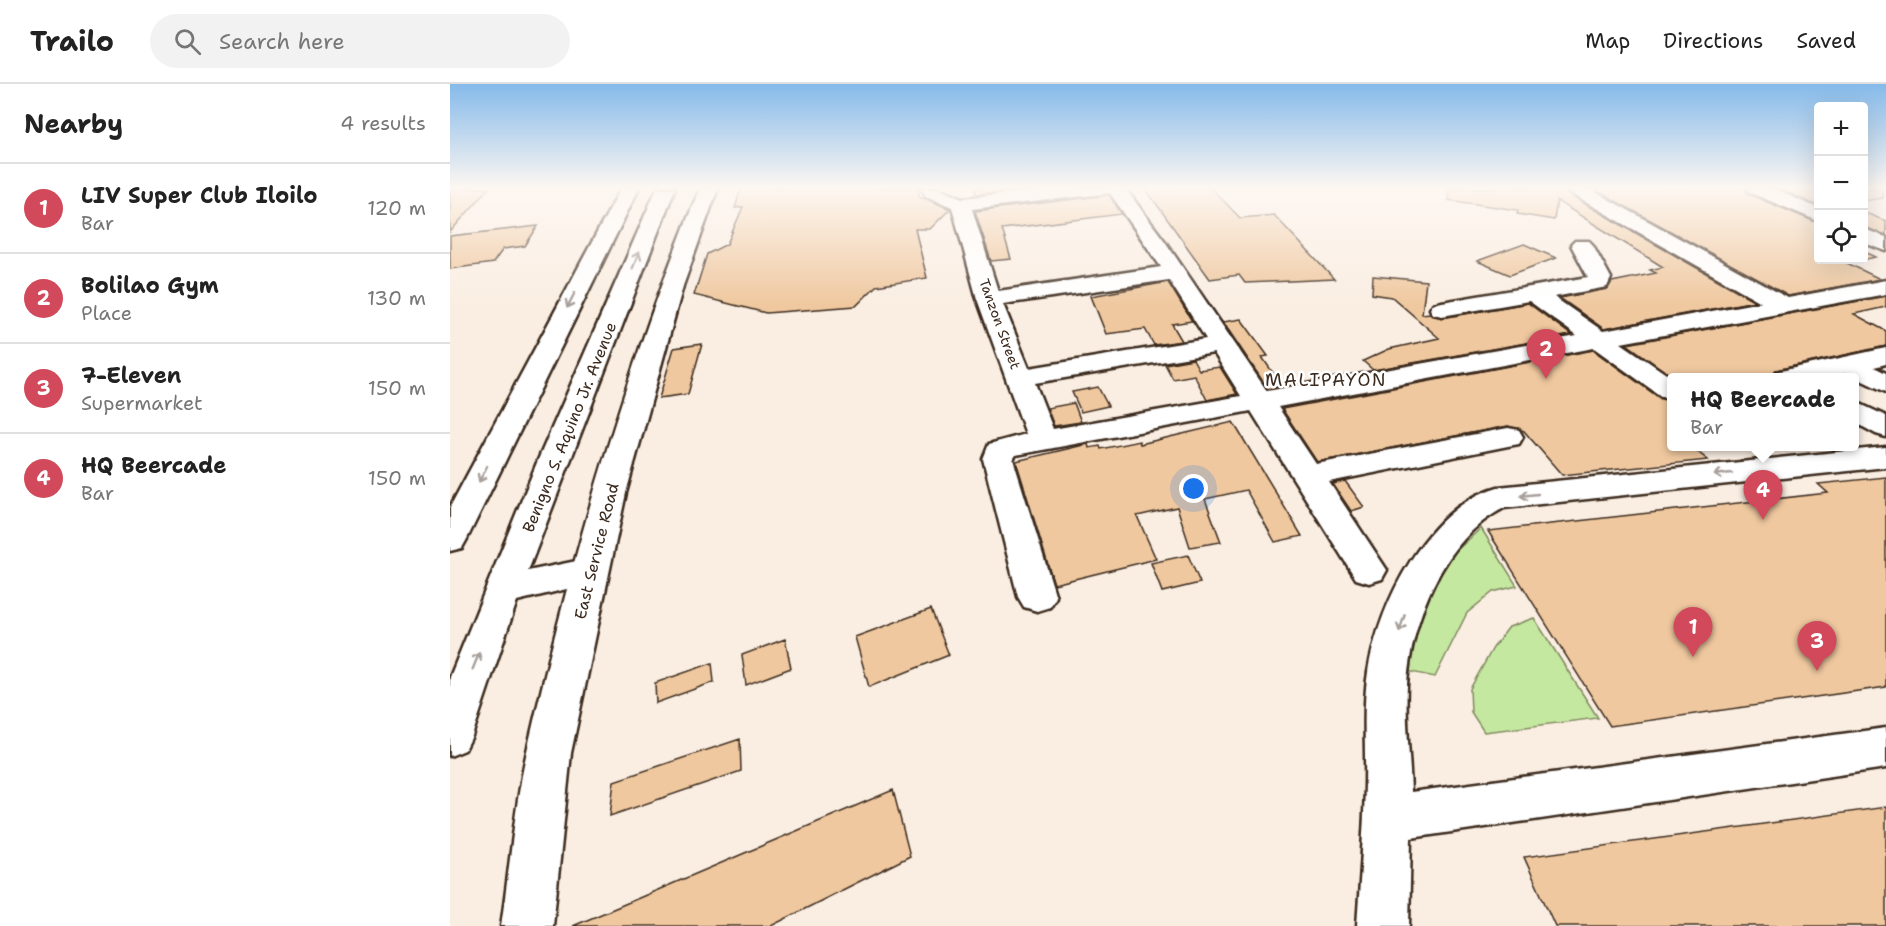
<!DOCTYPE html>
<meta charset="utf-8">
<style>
:root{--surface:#fff;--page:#f2f2f2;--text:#222;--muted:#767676;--line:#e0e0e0;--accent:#d1495b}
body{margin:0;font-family:"Shantell Sans",sans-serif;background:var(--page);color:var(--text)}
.controls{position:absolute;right:18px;top:18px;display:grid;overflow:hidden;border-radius:6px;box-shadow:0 6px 24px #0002}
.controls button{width:54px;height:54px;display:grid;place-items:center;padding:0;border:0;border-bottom:2px solid var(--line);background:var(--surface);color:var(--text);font:30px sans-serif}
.you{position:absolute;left:744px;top:405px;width:21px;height:21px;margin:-15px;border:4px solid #fff;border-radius:50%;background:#1a73e8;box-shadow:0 0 0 9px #1a73e833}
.badge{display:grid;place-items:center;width:39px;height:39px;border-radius:50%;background:var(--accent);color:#fff;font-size:20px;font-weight:700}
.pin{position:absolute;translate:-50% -50px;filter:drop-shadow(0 2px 3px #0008)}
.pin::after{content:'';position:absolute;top:32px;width:21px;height:18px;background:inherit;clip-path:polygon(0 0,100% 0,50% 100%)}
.popup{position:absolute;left:1217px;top:289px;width:192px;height:78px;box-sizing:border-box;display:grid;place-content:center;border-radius:6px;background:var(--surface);filter:drop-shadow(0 2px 4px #0005);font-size:20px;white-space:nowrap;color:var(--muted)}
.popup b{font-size:22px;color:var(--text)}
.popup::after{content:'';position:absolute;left:50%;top:100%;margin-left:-12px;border:12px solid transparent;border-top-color:var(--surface)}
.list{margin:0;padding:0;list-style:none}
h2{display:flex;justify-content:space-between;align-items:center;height:78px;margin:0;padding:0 24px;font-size:26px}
h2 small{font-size:20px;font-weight:400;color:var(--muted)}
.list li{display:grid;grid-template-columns:39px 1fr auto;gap:18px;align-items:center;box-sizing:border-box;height:90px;padding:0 24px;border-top:2px solid var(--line)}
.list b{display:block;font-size:22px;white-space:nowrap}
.list p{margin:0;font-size:20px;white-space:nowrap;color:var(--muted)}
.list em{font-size:20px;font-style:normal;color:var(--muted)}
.icon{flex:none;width:33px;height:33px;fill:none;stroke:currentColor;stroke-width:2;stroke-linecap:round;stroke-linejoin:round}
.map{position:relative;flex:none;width:1436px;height:842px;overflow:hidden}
header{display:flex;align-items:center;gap:36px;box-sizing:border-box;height:84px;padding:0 30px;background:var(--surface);border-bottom:2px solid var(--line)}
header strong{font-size:28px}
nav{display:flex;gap:33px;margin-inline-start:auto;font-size:21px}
.search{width:420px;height:54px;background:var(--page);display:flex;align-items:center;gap:15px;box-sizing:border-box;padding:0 21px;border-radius:33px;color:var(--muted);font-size:22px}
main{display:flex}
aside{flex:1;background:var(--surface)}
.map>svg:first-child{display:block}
.green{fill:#c5e8a1;stroke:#808960;stroke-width:1.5}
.building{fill:#efc89f;stroke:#3b2a1e;stroke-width:1.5}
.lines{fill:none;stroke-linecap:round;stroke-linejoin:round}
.minor-casing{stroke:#3b2a1e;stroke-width:5}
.highway-casing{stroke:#3b2a1e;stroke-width:5}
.minor{fill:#fff;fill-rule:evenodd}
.highway{fill:#fff;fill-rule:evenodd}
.oneway{stroke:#a79f9a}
.labels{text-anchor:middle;stroke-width:5;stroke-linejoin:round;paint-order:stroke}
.far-street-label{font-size:14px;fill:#3b2a1e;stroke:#fff}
.street-label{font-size:16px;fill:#3b2a1e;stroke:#fff}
.neighbourhood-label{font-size:18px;letter-spacing:1.5px;fill:#3b2a1e;stroke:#fff}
</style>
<header>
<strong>Trailo</strong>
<div class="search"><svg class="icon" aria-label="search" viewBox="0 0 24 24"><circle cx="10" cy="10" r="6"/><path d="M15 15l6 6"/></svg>Search here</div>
<nav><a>Map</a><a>Directions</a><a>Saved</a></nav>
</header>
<main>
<aside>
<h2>Nearby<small>4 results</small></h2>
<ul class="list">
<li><span class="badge">1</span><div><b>LIV Super Club Iloilo</b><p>Bar</p></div><em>120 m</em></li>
<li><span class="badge">2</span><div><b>Bolilao Gym</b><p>Place</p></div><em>130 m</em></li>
<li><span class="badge">3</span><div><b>7-Eleven</b><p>Supermarket</p></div><em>150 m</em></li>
<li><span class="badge">4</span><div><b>HQ Beercade</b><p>Bar</p></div><em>150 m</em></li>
</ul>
</aside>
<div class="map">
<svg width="1436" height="842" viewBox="0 0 1436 842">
<rect width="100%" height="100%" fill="#faeee2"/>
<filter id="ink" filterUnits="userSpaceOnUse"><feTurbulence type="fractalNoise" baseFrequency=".0167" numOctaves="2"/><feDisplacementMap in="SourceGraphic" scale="12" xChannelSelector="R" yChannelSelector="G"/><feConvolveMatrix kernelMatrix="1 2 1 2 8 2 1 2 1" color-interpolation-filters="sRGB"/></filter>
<g filter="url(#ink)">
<!-- green -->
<path class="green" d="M1031,444L1067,502L1043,508L1017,529L985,593L952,586L984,501L1004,469Z
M1084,534L1148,634L1034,648L1021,628L1020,605L1043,564L1059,543Z"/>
<!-- building -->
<path class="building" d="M0,104H39L0,148Z
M291,104H468L469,112L500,125L480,145H465L477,194L426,202L406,222L316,229L244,211L257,170L277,160L293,123L285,124Z
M525,104H584L526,110Z
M695,104H761L790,134L824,131L884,195L795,199L789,191L760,195Z
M999,104H1114L1117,110L1305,217L1154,245L1110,214L1157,205L1162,198L1206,189L1200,186L1213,183L1107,117L1104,136L1067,130L1068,126L998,116Z
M1142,104H1295L1298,110L1368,139V176H1413V167L1426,173L1397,179L1430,195L1338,212Z
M1326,104H1368V122Z
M1413,104H1432L1433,114L1413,117Z
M659,111L672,130L552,145L561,175L541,177L525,127Z
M1413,128L1436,137V151L1413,143Z
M88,142L75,162L53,165L43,179L0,185V152Z
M1074,160L1106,174L1060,191L1027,177Z
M923,192L976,197L972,230L980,229L992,234L1078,219L1121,251L923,286L913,277L939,265L989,254L942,213L922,210Z
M718,198L742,237L722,240L732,257L704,261L695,245L656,250L641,212Z
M1436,212V223L1404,230L1436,247V262L1326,286L1321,294H1252L1247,290L1224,294L1177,260Z
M791,235L818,272L812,273L832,302L818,305L773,238Z
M252,260L238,310L209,314L224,264Z
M1143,266L1211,315L1221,317V363H1241L1258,376L1112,391L1074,347L1058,342L867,378L832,325Z
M743,275L749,286L770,283L787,310L757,316L744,291L723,295L715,280Z
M648,303L658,322L631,328L622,308Z
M624,319L631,338L604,342L597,324Z
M783,338L852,452L825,458L796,406L755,415L771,458L740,463L727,423L687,432L706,475L604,500L566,377L638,360L639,364L650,362L651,365L689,357L690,360Z
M1436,393V603L1160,642L1038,447L1378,409L1368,400Z
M895,397L914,423L901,427L883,400Z
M738,471L750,499L712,508L701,479Z
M481,525L499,571L419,603L405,553Z
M335,555L341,584L296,601L292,571Z
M262,579L264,598L206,619L205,599Z
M290,655L291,687L160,732L164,697Z
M443,706L460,772L321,842H123Z
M1436,723V842H1105L1074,773Z"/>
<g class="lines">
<defs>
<path id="minor" d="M250,104H268L233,202L176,409L121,669L103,842H51C60,784 64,724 77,667C121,476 175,285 250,104Z
M471,104H489L513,114L609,104H675L714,156L817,307L1127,252L1079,217L992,232L983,230L980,225L983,220L992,218L1138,193L1121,161L1125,157H1139L1143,161L1161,194L1157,203L1104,213L1153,247L1311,218L1118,108L1116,104H1138L1338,214L1436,196V210L1171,259L1222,294V315L1212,313L1144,264L828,323L866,380L1058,344L1069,346L1073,353L1069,360L1058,362L879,398L937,486L932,495L919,499L906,495L801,327L566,371L563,375L606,513L600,523L587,527L574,523L568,513L533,375L539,360L576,350L527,215L502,123L476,112ZM660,109L711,183L548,207L522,125ZM719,196L756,255L579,284L553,220ZM764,269L791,312L603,345L585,299Z
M1297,104H1321L1368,124V137L1299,108Z
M1414,145L1436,153V167L1414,159Z
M1436,264V280L1424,283L1436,289V308L1396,289L1375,294H1323L1326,288Z
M1404,317L1436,332V353L1426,350L1404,338Z
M1436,363V383L1054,424C993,455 961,536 957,602C955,638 960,673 961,708L1436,644V684L961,754L959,842H907C910,795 914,748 915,701C916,663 912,625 918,588C929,519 977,423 1048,403Z"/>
<path id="highway" d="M171,104H189L17,455L12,464L0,467V423Z
M207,104H225L78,487L141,474L154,478L159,487L154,496L67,517L22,652L15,666L0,672V593L88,376Z"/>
</defs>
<!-- minor casing -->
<use href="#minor" class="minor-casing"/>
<!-- highway casing -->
<use href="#highway" class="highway-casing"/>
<!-- minor -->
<use href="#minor" class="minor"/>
<!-- highway -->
<use href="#highway" class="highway"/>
</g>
<!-- one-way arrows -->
<defs><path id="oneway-shaft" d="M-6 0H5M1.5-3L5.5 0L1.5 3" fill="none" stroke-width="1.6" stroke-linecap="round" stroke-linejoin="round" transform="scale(1.5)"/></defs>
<g class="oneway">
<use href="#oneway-shaft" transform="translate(186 176) rotate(-68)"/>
<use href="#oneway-shaft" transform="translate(121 216) rotate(117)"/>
<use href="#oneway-shaft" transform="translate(33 390) rotate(117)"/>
<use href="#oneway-shaft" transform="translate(1273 390) rotate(174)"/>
<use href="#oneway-shaft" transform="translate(1079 411) rotate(174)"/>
<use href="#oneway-shaft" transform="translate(952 539) rotate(108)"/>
<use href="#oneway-shaft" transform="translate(26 577) rotate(-68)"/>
</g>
</g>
<!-- sky -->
<linearGradient id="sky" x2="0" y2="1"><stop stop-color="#85baea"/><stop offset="0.47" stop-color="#fdf7f2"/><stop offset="1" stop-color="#fdf7f2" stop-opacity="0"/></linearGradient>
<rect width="1436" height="221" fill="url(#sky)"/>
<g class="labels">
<!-- far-street labels -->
<g class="far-street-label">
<text transform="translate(550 240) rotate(70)" y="5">Tanzon Street</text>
</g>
<!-- street labels -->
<g class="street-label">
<text transform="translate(119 343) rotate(-68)" y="6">Benigno S. Aquino Jr. Avenue</text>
<text transform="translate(146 467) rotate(-76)" y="6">East Service Road</text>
</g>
<!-- neighbourhood labels -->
<g class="neighbourhood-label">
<text x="876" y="302">MALIPAYON</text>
</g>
</g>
</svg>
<div class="controls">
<button>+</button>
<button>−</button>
<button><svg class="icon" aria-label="locate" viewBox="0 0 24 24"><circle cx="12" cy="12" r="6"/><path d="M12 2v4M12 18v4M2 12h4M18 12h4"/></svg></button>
</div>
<div class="you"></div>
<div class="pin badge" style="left:1243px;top:573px">1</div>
<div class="pin badge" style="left:1096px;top:295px">2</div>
<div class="pin badge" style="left:1367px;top:587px">3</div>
<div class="pin badge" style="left:1313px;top:436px">4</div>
<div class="popup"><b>HQ Beercade</b>Bar</div>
</div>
</main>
